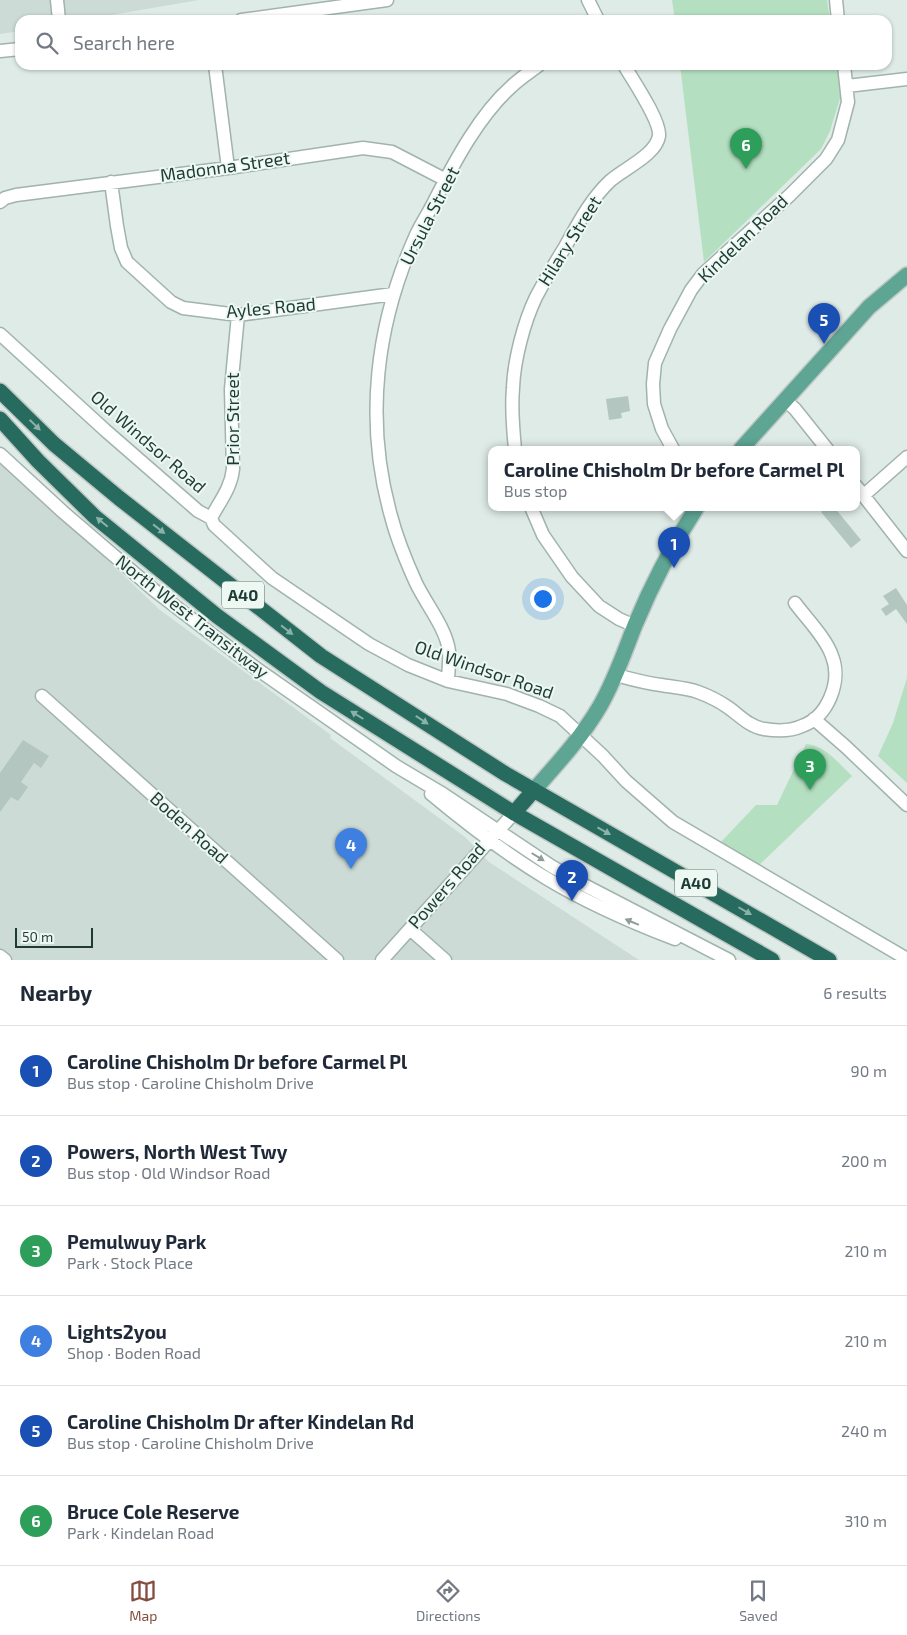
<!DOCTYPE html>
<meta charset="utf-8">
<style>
:root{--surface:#fff;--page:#f6f6f7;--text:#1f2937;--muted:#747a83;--line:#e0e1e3;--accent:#834d3f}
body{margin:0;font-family:"Exo 2",sans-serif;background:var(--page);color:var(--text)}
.scale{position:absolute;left:15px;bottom:12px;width:78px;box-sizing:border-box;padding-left:5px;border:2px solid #1e3c35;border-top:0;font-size:14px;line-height:18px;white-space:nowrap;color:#1e3c35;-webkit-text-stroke:4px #eef8f3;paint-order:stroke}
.you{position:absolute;left:542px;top:598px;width:18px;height:18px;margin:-12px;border:4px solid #fff;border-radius:50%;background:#1a73e8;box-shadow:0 0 0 8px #1a73e833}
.badge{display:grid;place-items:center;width:32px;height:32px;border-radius:50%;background:var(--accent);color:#fff;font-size:16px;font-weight:700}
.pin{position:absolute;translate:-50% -41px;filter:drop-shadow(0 1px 2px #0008)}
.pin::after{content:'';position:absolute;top:26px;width:18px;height:15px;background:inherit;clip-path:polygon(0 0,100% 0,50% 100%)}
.popup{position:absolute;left:488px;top:446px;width:372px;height:65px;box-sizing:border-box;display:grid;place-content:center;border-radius:10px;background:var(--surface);filter:drop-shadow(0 1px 4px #0005);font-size:16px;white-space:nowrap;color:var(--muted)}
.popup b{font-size:19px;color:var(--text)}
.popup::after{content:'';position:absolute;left:50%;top:100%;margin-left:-10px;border:10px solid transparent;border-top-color:var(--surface)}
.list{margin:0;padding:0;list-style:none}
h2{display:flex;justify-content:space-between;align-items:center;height:65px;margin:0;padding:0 20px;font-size:21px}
h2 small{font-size:16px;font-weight:400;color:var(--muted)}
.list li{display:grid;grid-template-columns:32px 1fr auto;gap:15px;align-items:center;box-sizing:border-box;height:90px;padding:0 20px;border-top:1px solid var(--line)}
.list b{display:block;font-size:19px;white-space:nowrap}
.list p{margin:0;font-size:16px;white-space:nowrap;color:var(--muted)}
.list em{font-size:16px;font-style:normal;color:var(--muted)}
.icon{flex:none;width:28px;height:28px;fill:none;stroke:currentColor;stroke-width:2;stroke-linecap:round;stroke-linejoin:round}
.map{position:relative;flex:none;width:907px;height:960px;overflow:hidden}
.search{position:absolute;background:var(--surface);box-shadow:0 1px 4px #0004;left:15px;right:15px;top:15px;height:55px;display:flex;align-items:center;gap:12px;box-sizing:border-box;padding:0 18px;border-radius:15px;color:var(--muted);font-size:19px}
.sheet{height:605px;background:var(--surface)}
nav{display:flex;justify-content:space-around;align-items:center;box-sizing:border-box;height:70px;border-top:1px solid var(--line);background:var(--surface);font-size:14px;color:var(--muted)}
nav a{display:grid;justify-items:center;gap:2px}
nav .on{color:var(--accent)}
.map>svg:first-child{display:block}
.built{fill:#ccdbd5}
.green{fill:#b4dfc1}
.building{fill:#b3c6bf}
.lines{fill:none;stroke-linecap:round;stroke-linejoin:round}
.minor-casing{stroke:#a1b3ad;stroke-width:15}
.major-casing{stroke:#c0c8c6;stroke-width:18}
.highway-casing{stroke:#c0c8c6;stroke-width:18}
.minor{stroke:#fff;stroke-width:12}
.major{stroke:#5ea594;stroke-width:15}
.highway{stroke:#276b5f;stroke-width:15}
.oneway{fill:#8ab2a9}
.oneway2{fill:#8e9e9a}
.labels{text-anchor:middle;stroke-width:4;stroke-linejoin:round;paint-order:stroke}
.shield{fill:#eef8f3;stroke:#5c746e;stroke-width:1}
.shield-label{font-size:16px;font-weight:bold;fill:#1e3c35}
.street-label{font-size:18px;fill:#1e3c35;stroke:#eef8f3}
</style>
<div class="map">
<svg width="907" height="960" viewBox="0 0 907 960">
<rect width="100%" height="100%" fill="#deebe6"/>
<!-- built -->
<path class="built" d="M0,0H199L82,20H20V31L0,34Z
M0,458L160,610L331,735L330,738L465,837L489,862L639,960H0Z"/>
<!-- green -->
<path class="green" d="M672,0H827L830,20H675Z
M680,65H837L841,95L830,131L821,149L704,262Z
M907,678V783L878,756L893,723Z
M806,744C825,745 838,763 852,776L759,865L721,842L756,805H777Z"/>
<!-- building -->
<path class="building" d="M628,396L630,411L621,413L622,418L609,420L606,399Z
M828,507H834L861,540L851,548L821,512Z
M896,588L907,605V624L896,609L886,616L881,609L889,604L883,596Z
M23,740L49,756L41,768L34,763L21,782L28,787L18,801L11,797L0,812V773Z"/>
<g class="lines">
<defs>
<path id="minor" d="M57,0L59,20
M588,0L598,20
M836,0L838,20
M241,20L387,0
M0,51L20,49
M215,65L228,168
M847,86L907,79
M111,182L117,226L121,248L127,262L171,302L183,308L238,315L393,294
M0,202L5,198L16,195L228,168L363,148L392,152L446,180
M0,334L105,430L198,511L211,518L214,525L272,578L369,644L408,665L448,681L507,694L539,706L560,716L603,756L626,781L673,822L907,959
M785,400L795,409L827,449
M515,449C513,429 511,409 513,388C514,360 524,322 536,297C545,280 555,263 565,247C578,224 590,200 610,181C623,169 656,155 659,136C661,121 632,79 624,65
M673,449L662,429L654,404L653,384L655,363L670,329L691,290L703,274L790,195L826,159L838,140L848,102L844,65
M0,454L63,512L154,590L257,669L396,766L443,794L551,866L584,885L729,960
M856,486L907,551
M864,495L907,457
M531,507L543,535L572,577L599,606L619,619L635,626
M211,518C220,501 231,488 233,469L231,389L238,315
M616,675C631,679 645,683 661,685C673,687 687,688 698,692C709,696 719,701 729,708C740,716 750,727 764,729C776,731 791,731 802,726C828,717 842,681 832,656C826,638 806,618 795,603
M448,681C448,672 450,660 449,651C446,628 426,604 416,583C406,561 397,539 391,516C364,420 376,324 416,235C422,222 430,211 436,198C455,161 480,114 512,86C520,78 530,72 539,65
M42,696L337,960
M814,719L846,747L907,805
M431,794C467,824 506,854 546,878C587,903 631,922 675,939
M410,929L445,960
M0,956L5,960
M382,960L514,813"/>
<path id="major" d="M741,449L869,307L907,275
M534,790C558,763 582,737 600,706C615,680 624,653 635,625C652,584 673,544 697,507"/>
<path id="highway" d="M0,391L54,444L119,498L321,656L504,773L829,960
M0,419L38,461L95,517L217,616L321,692L514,813L772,960
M514,813L534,790"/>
</defs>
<!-- minor casing -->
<use href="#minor" class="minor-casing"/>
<!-- major casing -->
<use href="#major" class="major-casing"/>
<!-- highway casing -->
<use href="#highway" class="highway-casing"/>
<!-- minor -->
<use href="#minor" class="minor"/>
<!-- major -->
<use href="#major" class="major"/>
<!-- highway -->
<use href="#highway" class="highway"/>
</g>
<!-- one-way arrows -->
<defs><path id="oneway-solid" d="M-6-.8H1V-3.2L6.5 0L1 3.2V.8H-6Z" transform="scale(1.25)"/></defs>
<g class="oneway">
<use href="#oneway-solid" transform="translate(35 425) rotate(44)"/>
<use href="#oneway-solid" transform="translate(102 522) rotate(-140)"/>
<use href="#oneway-solid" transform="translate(159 529) rotate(38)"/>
<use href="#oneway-solid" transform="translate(287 630) rotate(38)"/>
<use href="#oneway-solid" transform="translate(357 715) rotate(-148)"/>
<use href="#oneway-solid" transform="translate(422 720) rotate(33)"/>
<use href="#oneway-solid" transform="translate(604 831) rotate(29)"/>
<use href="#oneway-solid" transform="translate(745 911) rotate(30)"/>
</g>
<g class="oneway2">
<use href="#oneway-solid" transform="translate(538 857) rotate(32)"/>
<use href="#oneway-solid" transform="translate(632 922) rotate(-157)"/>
</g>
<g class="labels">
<!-- shield labels -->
<g class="shield">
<rect x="222" y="581.5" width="42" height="27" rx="4"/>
<rect x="675" y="869.5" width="42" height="27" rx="4"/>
</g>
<g class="shield-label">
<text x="243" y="601">A40</text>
<text x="696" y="889">A40</text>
</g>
<!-- street labels -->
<g class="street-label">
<text transform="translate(225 167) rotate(-8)" y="6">Madonna Street</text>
<text transform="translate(430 216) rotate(-63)" y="6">Ursula Street</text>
<text transform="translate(743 239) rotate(-44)" y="6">Kindelan Road</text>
<text transform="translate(570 241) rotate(-58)" y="6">Hilary Street</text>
<text transform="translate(271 308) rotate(-5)" y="6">Ayles Road</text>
<text transform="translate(233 419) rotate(-90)" y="6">Prior Street</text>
<text transform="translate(148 442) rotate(41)" y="6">Old Windsor Road</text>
<text transform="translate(192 617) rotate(38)" y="6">North West Transitway</text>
<text transform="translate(484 670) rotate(19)" y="6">Old Windsor Road</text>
<text transform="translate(189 828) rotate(42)" y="6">Boden Road</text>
<text transform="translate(447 886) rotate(-49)" y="6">Powers Road</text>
</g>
</g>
</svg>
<div class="scale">50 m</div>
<div class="you"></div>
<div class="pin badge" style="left:674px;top:568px;background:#1a4fb4">1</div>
<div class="popup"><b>Caroline Chisholm Dr before Carmel Pl</b>Bus stop</div>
<div class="pin badge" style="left:572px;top:901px;background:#1a4fb4">2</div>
<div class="pin badge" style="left:810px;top:790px;background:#2e9e5b">3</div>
<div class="pin badge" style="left:351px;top:869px;background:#3f7fe0">4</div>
<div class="pin badge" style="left:824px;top:344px;background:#1a4fb4">5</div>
<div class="pin badge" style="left:746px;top:169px;background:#2e9e5b">6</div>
<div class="search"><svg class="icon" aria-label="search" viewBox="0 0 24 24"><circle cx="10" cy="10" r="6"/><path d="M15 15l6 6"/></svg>Search here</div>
</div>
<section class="sheet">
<h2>Nearby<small>6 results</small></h2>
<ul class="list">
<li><span class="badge" style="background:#1a4fb4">1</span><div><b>Caroline Chisholm Dr before Carmel Pl</b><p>Bus stop · Caroline Chisholm Drive</p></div><em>90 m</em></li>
<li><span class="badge" style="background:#1a4fb4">2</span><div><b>Powers, North West Twy</b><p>Bus stop · Old Windsor Road</p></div><em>200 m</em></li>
<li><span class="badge" style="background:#2e9e5b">3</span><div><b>Pemulwuy Park</b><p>Park · Stock Place</p></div><em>210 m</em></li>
<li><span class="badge" style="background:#3f7fe0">4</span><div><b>Lights2you</b><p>Shop · Boden Road</p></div><em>210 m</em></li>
<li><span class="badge" style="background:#1a4fb4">5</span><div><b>Caroline Chisholm Dr after Kindelan Rd</b><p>Bus stop · Caroline Chisholm Drive</p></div><em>240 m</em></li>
<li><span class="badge" style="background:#2e9e5b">6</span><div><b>Bruce Cole Reserve</b><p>Park · Kindelan Road</p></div><em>310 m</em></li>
</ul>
</section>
<nav>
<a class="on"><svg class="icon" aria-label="map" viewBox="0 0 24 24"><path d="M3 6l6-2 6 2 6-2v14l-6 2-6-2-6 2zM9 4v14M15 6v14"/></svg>Map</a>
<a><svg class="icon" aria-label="directions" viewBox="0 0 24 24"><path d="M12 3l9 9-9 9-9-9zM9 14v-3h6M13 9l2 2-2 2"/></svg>Directions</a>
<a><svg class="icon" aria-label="saved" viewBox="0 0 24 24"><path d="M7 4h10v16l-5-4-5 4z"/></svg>Saved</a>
</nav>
